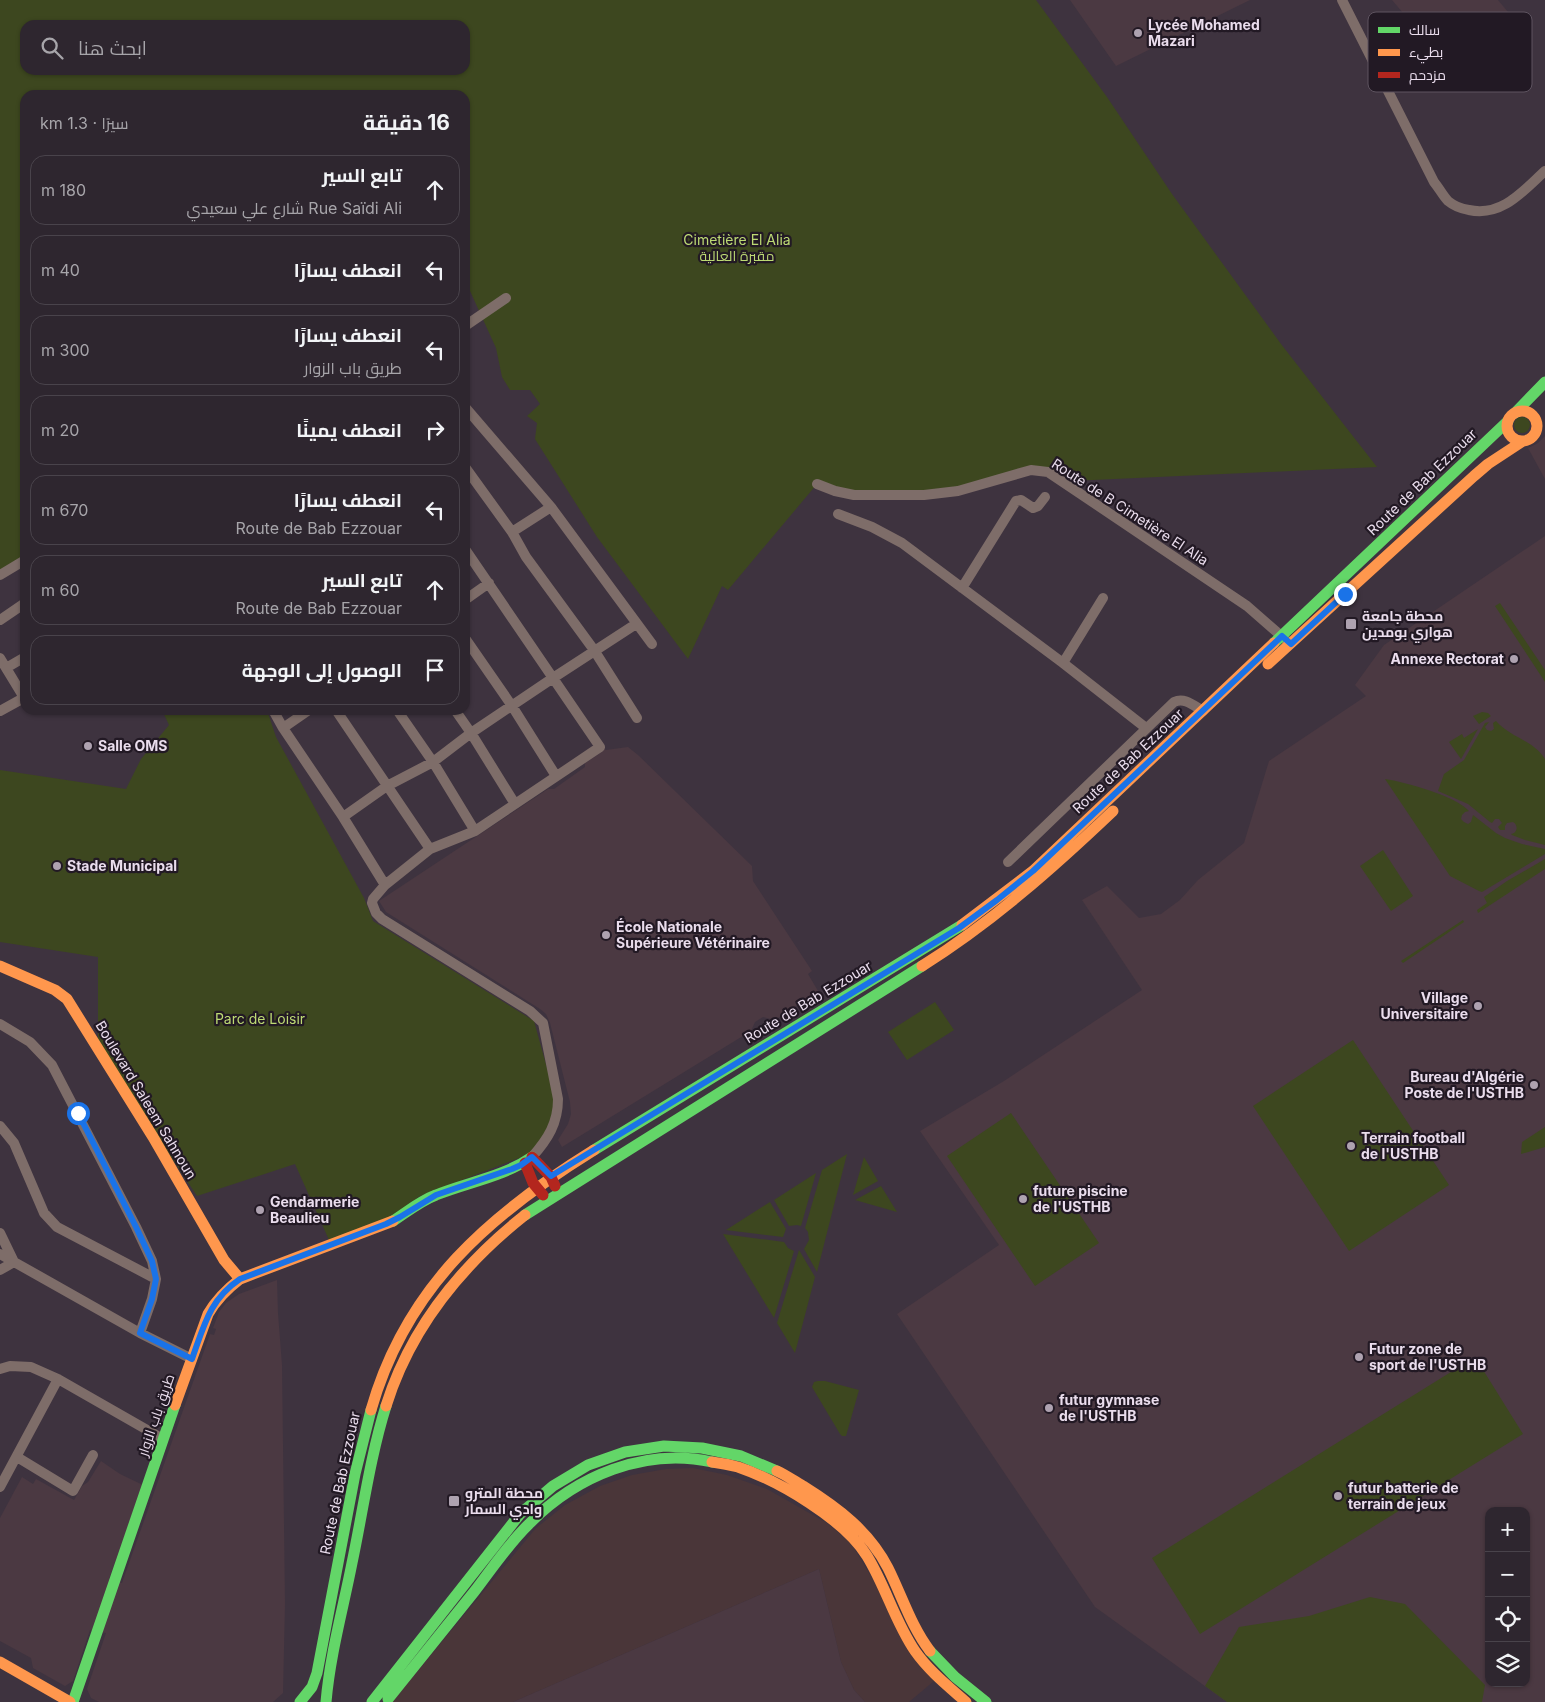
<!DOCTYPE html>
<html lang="ar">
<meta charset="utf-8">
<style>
:root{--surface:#2e262f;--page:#362e37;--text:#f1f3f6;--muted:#a7a5aa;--line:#49434b}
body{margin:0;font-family:Inter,Cairo,sans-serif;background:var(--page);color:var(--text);direction:rtl}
.controls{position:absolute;right:15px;bottom:15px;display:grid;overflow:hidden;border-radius:10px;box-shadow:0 1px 4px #0004}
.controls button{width:45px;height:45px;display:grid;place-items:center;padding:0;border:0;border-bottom:1px solid var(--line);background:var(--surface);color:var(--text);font:25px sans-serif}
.stop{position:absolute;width:15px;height:15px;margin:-11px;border:4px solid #1a73e8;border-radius:50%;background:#fff}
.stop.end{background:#1a73e8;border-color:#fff;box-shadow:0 1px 5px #0008}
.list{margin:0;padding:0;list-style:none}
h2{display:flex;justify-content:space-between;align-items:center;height:65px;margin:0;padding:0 20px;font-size:21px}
h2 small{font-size:16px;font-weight:400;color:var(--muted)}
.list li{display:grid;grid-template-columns:32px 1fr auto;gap:15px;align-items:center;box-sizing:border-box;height:70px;margin:0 10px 10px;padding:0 10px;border:1px solid var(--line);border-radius:15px}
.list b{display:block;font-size:19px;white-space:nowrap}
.list p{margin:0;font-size:16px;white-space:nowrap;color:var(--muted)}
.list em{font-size:16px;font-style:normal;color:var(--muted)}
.icon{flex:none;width:28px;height:28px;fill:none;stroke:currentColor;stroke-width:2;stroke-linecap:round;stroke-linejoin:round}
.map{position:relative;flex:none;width:1545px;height:1702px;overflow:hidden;direction:ltr}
.search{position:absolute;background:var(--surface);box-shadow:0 1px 4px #0004;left:20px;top:20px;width:450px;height:55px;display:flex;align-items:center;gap:12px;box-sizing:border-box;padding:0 18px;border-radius:15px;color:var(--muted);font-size:19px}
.panel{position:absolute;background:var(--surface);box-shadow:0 1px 4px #0004;left:20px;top:90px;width:450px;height:625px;border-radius:15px;direction:rtl}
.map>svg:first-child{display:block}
.industrial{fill:#4a3639}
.education{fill:#4b3942;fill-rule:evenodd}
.green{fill:#3d471f;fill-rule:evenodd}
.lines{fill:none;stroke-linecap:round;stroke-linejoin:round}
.street{stroke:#7e6d69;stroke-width:10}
.fast{stroke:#63d668;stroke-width:11}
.slow{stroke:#ff974d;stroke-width:11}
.jam{stroke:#b3261e;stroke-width:11}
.route{stroke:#1a73e8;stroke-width:6}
.poi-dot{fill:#aea2b0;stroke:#221924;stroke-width:2}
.labels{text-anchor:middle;stroke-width:4.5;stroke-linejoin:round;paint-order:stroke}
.poi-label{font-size:14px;font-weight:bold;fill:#eadded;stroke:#221924;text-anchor:start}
.park-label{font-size:14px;fill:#bdda74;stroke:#221924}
.street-label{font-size:14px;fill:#eadded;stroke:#221924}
.key{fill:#221924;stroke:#5e5460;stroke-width:1}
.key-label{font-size:14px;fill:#eadded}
</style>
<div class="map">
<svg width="1545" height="1702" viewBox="0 0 1545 1702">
<rect width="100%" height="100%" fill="#3e333f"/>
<!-- industrial -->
<path class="industrial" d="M693,1468L727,1475L767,1489L827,1523L851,1543L934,1681L909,1702H865L854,1690L841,1662L819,1569L513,1702H392L536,1528L565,1505L600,1486L632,1475L666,1469Z"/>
<!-- education -->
<path class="education" d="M1070,0H1250L1116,66Z
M1392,0H1498L1523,30L1479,69L1442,26L1426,40Z
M1545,436V479L1528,448L1538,443Z
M1545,536V1702H1227L1095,1607L897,1314L999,1245L920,1131L1004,1081L1142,990L1082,900L1107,886L1139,918L1161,914L1180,900L1198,880L1244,843L1269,761L1366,696L1355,685L1384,645ZM1489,1511H1526V1683H1489Z
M628,747L638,755L752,866L753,881L812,971L808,974L818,991L775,1020L763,1017L755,1022L751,1031L562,1147L558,1140L568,1124L571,1114L570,1102L550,1023L546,1014L540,1009L386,912L379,901L548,789H554L585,767V763L599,754L603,748L606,750Z
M277,1280L278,1313L282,1365L285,1604L283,1693L273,1702H99L91,1698L87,1689L106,1633L90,1630L73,1681L65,1686L33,1668L31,1658L0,1641V1518L22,1477L33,1484L36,1479L74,1500L82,1486L88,1482L101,1461L120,1474L143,1485L109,1579L122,1583L210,1334L214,1335L216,1329L213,1328L219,1312L226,1303L239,1294Z
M819,1569L841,1662L854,1690L865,1702H513Z"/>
<!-- green -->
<path class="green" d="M0,0H1036L1107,97L1172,194L1281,344L1377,467L1071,481L1059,472L1048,468L948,492L867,493L817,484L728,590L722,586L688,659L597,537L535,439L537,423L527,416L540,404L530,390H510L502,377L496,348L465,280V95H25V559L0,571ZM25,25H465V70H25Z
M1514 425a8 8 0 1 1 16 0a8 8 0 1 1-16 0Z
M1500,603L1545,670V682L1495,606Z
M162,710H267L276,737L364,898L373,921L534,1021L555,1097V1121L532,1153L418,1197L412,1210L329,1240L295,1164L197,1196L98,1047V957L0,942V770L126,789L141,759L169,725Z
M1482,712L1488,713L1491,716L1479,724L1473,716Z
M1496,721C1511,738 1533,740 1545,759V845L1525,840L1512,835L1511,834C1517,833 1519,826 1513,822L1507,823L1505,826V830H1500L1498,827L1502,823L1499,819H1495L1492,823L1490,822L1468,804L1438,791L1444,774L1464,760L1485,723L1489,722L1485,727L1487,730L1491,731L1494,729L1493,723Z
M1478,729L1461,759L1449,742L1462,734L1464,738Z
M1385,779C1405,782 1456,796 1469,811L1465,812L1462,815L1461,819L1464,822L1468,824L1471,822L1473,815L1496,833L1505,838L1522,844L1545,849V854L1482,892L1479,891L1450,876Z
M1383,850L1413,896L1391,911L1360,866Z
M1545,859V869L1478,913L1477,910L1487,903L1484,897L1507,881Z
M1463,920L1464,922L1403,963L1401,961Z
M935,1002L954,1030L907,1060L888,1032Z
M1353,1040L1449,1185L1349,1251L1253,1106Z
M1011,1113L1099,1243L1035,1286L947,1156Z
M1545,1127V1147L1521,1154L1522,1142Z
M847,1154L817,1272L804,1249L809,1240L808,1232L805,1228L822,1170Z
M864,1157L878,1181L853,1195Z
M816,1173L801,1226L797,1225L789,1226L774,1200Z
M881,1186L897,1212L855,1200Z
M770,1202L786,1229L783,1237L726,1230Z
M723,1234L784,1242L788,1248L794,1251L774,1318Z
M799,1250L815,1277L795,1353L777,1323Z
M1475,1357L1523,1434L1200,1634L1152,1558Z
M818,1381H825L859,1390L846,1436H842L840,1434L812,1387L814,1382Z
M1370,1597L1405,1604L1485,1685L1482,1702H1227L1205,1686L1239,1627L1309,1616Z"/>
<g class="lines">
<!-- street -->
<path class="street" d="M1342,0L1434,182C1439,188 1443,196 1448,201C1454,206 1462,209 1469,210C1502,217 1523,191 1545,171
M465,326L506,298
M465,407L551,507L652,644
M465,467L512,532L526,557L594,650L637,718
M817,484L835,491L854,495H924L958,491L1031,470L1048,472L1247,606L1286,640
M838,514L872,527L902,543L1063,663L1146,728
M512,532L551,507
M465,549L600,747L475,831L430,849L385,885L373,899L372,903L376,913L382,919L530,1011L543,1023L558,1099C558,1123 548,1139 532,1157
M0,575L25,560
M962,588L1016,501L1021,500L1033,508L1038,506L1045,497
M465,600L489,583
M0,620L25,603
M465,638L512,706L556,776
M0,658L23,696L20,700L0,711
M1063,663L1103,598
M6,668L25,657
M273,710L283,728L343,817L385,885
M336,710L430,849
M397,710L433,762L475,831
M455,710L471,733L515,804
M283,728L309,710
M343,817L387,786L433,762L471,733L553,678L636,624
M1008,862L1174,702C1185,697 1194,706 1203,711
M0,1024L30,1042L52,1065L136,1227L152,1261L156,1279L152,1299L140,1333
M0,1126L14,1143L44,1213L57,1227L156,1279
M0,1233L14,1262L0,1270
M0,1254L140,1333L192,1359
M0,1369L10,1366L31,1367L58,1379L163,1439
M17,1457L73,1491L93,1455
M0,1487L58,1379"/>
<!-- fast -->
<path class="fast" d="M1515,413L1545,382
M1274,643L1508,421
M594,1150L962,925
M525,1215L922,966
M393,1221C407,1212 420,1201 436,1195C468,1182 503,1177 532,1157
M930,1651L955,1677L986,1702
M388,1699C417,1663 445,1628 474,1592C491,1570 509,1543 529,1524C576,1476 645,1447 712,1462
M73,1702L175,1405
M300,1702L312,1687L317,1673L355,1474L371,1410
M326,1702C330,1655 343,1609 352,1563C363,1511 370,1457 386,1406
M372,1702L520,1514L553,1486L588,1465L625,1452L664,1446L702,1448L741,1456L777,1471"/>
<!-- slow -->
<path class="slow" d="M1507 426a15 15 0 1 1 30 0a15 15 0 1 1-30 0Z
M1268,664L1474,476L1488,464L1523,441
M962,925L1033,871L1274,643
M0,966L55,990L67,999L153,1137L224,1260L240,1279
M922,966C992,922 1053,868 1113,811
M175,1405L208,1314C216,1300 227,1289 240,1279L393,1221
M386,1406C410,1329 462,1265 525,1215
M371,1410C406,1287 489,1215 594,1150
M712,1462C720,1463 730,1465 738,1467C779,1481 844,1519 867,1556C886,1587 895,1622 915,1651C929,1671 948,1686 966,1702
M777,1471C786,1475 794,1481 803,1486C838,1508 869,1531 888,1568C902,1596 911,1626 930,1651
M0,1662L70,1702"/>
<!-- jam -->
<path class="jam" d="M532,1157L551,1177L555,1186
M525,1163L533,1183L543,1195"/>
</g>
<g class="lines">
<!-- route -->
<path class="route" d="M78,1113L136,1227L152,1261L156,1279L152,1299L140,1333L192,1359C204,1326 209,1300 240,1279L386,1224L400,1217L436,1195L512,1169L521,1165L532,1157L551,1176L959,928L997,900L1033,871L1282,636L1291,644L1345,594"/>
</g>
<!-- markers -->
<g class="poi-dot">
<circle cx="1138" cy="33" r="5"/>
<rect x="1345" y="618" width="12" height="12" rx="2.5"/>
<circle cx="1514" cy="659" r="5"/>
<circle cx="88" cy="746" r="5"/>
<circle cx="57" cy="866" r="5"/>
<circle cx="606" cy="935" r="5"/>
<circle cx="1478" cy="1006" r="5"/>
<circle cx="1534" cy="1085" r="5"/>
<circle cx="1351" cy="1146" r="5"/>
<circle cx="1023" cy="1199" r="5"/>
<circle cx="260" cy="1210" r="5"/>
<circle cx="1359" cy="1357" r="5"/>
<circle cx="1049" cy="1408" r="5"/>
<circle cx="1338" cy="1496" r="5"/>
<rect x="448" y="1495" width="12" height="12" rx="2.5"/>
</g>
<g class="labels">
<!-- poi labels -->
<g class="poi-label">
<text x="1148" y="30">Lycée Mohamed<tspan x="1148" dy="16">Mazari</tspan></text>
<text x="1362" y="621">محطة جامعة<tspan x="1362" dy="16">هواري بومدين</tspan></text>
<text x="1504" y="664" text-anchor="end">Annexe Rectorat</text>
<text x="98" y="751">Salle OMS</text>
<text x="67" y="871">Stade Municipal</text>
<text x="616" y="932">École Nationale<tspan x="616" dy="16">Supérieure Vétérinaire</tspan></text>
<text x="1468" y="1003" text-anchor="end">Village<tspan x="1468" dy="16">Universitaire</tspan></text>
<text x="1524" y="1082" text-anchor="end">Bureau d'Algérie<tspan x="1524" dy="16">Poste de l'USTHB</tspan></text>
<text x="1361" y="1143">Terrain football<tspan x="1361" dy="16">de l'USTHB</tspan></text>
<text x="1033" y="1196">future piscine<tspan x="1033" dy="16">de l'USTHB</tspan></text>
<text x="270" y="1207">Gendarmerie<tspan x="270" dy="16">Beaulieu</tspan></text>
<text x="1369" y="1354">Futur zone de<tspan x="1369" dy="16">sport de l'USTHB</tspan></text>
<text x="1059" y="1405">futur gymnase<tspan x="1059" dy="16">de l'USTHB</tspan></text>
<text x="1348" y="1493">futur batterie de<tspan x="1348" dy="16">terrain de jeux</tspan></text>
<text x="465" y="1498">محطة المترو<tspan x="465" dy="16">وادي السمار</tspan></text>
</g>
<!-- park labels -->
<g class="park-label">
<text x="737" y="245">Cimetière El Alia<tspan x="737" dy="16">مقبرة العالية</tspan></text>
<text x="260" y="1024">Parc de Loisir</text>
</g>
<!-- street labels -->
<g class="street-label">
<text transform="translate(1422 482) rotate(-44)" y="5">Route de Bab Ezzouar</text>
<text transform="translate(1130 512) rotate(33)" y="5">Route de B Cimetière El Alia</text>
<text transform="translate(1128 761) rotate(-43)" y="5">Route de Bab Ezzouar</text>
<text transform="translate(808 1002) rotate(-31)" y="5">Route de Bab Ezzouar</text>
<text transform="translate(146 1100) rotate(59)" y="5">Boulevard Saleem Sahnoun</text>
<text transform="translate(156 1415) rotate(-71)" y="5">طريق باب الزوار</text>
<text transform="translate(340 1483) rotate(-78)" y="5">Route de Bab Ezzouar</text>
</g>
</g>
<!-- legend -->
<rect x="1368" y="12" width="164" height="80" rx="8" class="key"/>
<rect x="1378" y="27" width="22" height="6" fill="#63d668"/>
<rect x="1378" y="49" width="22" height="7" fill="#ff974d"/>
<rect x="1378" y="72" width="22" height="6" fill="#b3261e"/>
<g class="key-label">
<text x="1409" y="35">سالك</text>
<text x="1409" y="57">بطيء</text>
<text x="1409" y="80">مزدحم</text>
</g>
</svg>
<div class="controls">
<button>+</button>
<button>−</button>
<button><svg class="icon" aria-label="locate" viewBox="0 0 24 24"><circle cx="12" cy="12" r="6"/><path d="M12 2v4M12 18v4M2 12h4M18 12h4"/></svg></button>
<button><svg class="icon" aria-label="layers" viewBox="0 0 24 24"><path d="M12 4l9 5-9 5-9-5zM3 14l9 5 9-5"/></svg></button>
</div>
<div class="stop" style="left:78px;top:1113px"></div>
<div class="stop end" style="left:1345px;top:594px"></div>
<div class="search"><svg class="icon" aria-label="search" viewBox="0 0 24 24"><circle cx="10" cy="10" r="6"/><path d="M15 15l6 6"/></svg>ابحث هنا</div>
<section class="panel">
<h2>16 دقيقة<small>سيرًا · 1.3 km</small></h2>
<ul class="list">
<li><svg class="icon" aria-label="ahead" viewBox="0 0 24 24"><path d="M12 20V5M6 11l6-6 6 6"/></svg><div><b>تابع السير</b><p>Rue Saïdi Ali شارع علي سعيدي</p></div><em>180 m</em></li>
<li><svg class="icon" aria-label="left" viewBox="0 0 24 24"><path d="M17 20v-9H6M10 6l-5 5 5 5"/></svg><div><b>انعطف يسارًا</b></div><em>40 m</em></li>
<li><svg class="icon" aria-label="left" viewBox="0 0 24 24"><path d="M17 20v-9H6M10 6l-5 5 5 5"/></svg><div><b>انعطف يسارًا</b><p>طريق باب الزوار</p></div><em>300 m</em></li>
<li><svg class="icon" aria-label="right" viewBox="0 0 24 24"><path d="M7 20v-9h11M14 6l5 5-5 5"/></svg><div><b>انعطف يمينًا</b></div><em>20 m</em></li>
<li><svg class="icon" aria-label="left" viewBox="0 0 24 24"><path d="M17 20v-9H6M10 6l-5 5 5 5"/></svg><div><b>انعطف يسارًا</b><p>Route de Bab Ezzouar</p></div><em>670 m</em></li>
<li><svg class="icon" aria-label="ahead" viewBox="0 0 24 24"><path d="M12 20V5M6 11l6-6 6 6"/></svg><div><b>تابع السير</b><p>Route de Bab Ezzouar</p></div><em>60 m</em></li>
<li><svg class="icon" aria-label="arrive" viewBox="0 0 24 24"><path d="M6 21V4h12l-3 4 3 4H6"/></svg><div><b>الوصول إلى الوجهة</b></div></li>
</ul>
</section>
</div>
